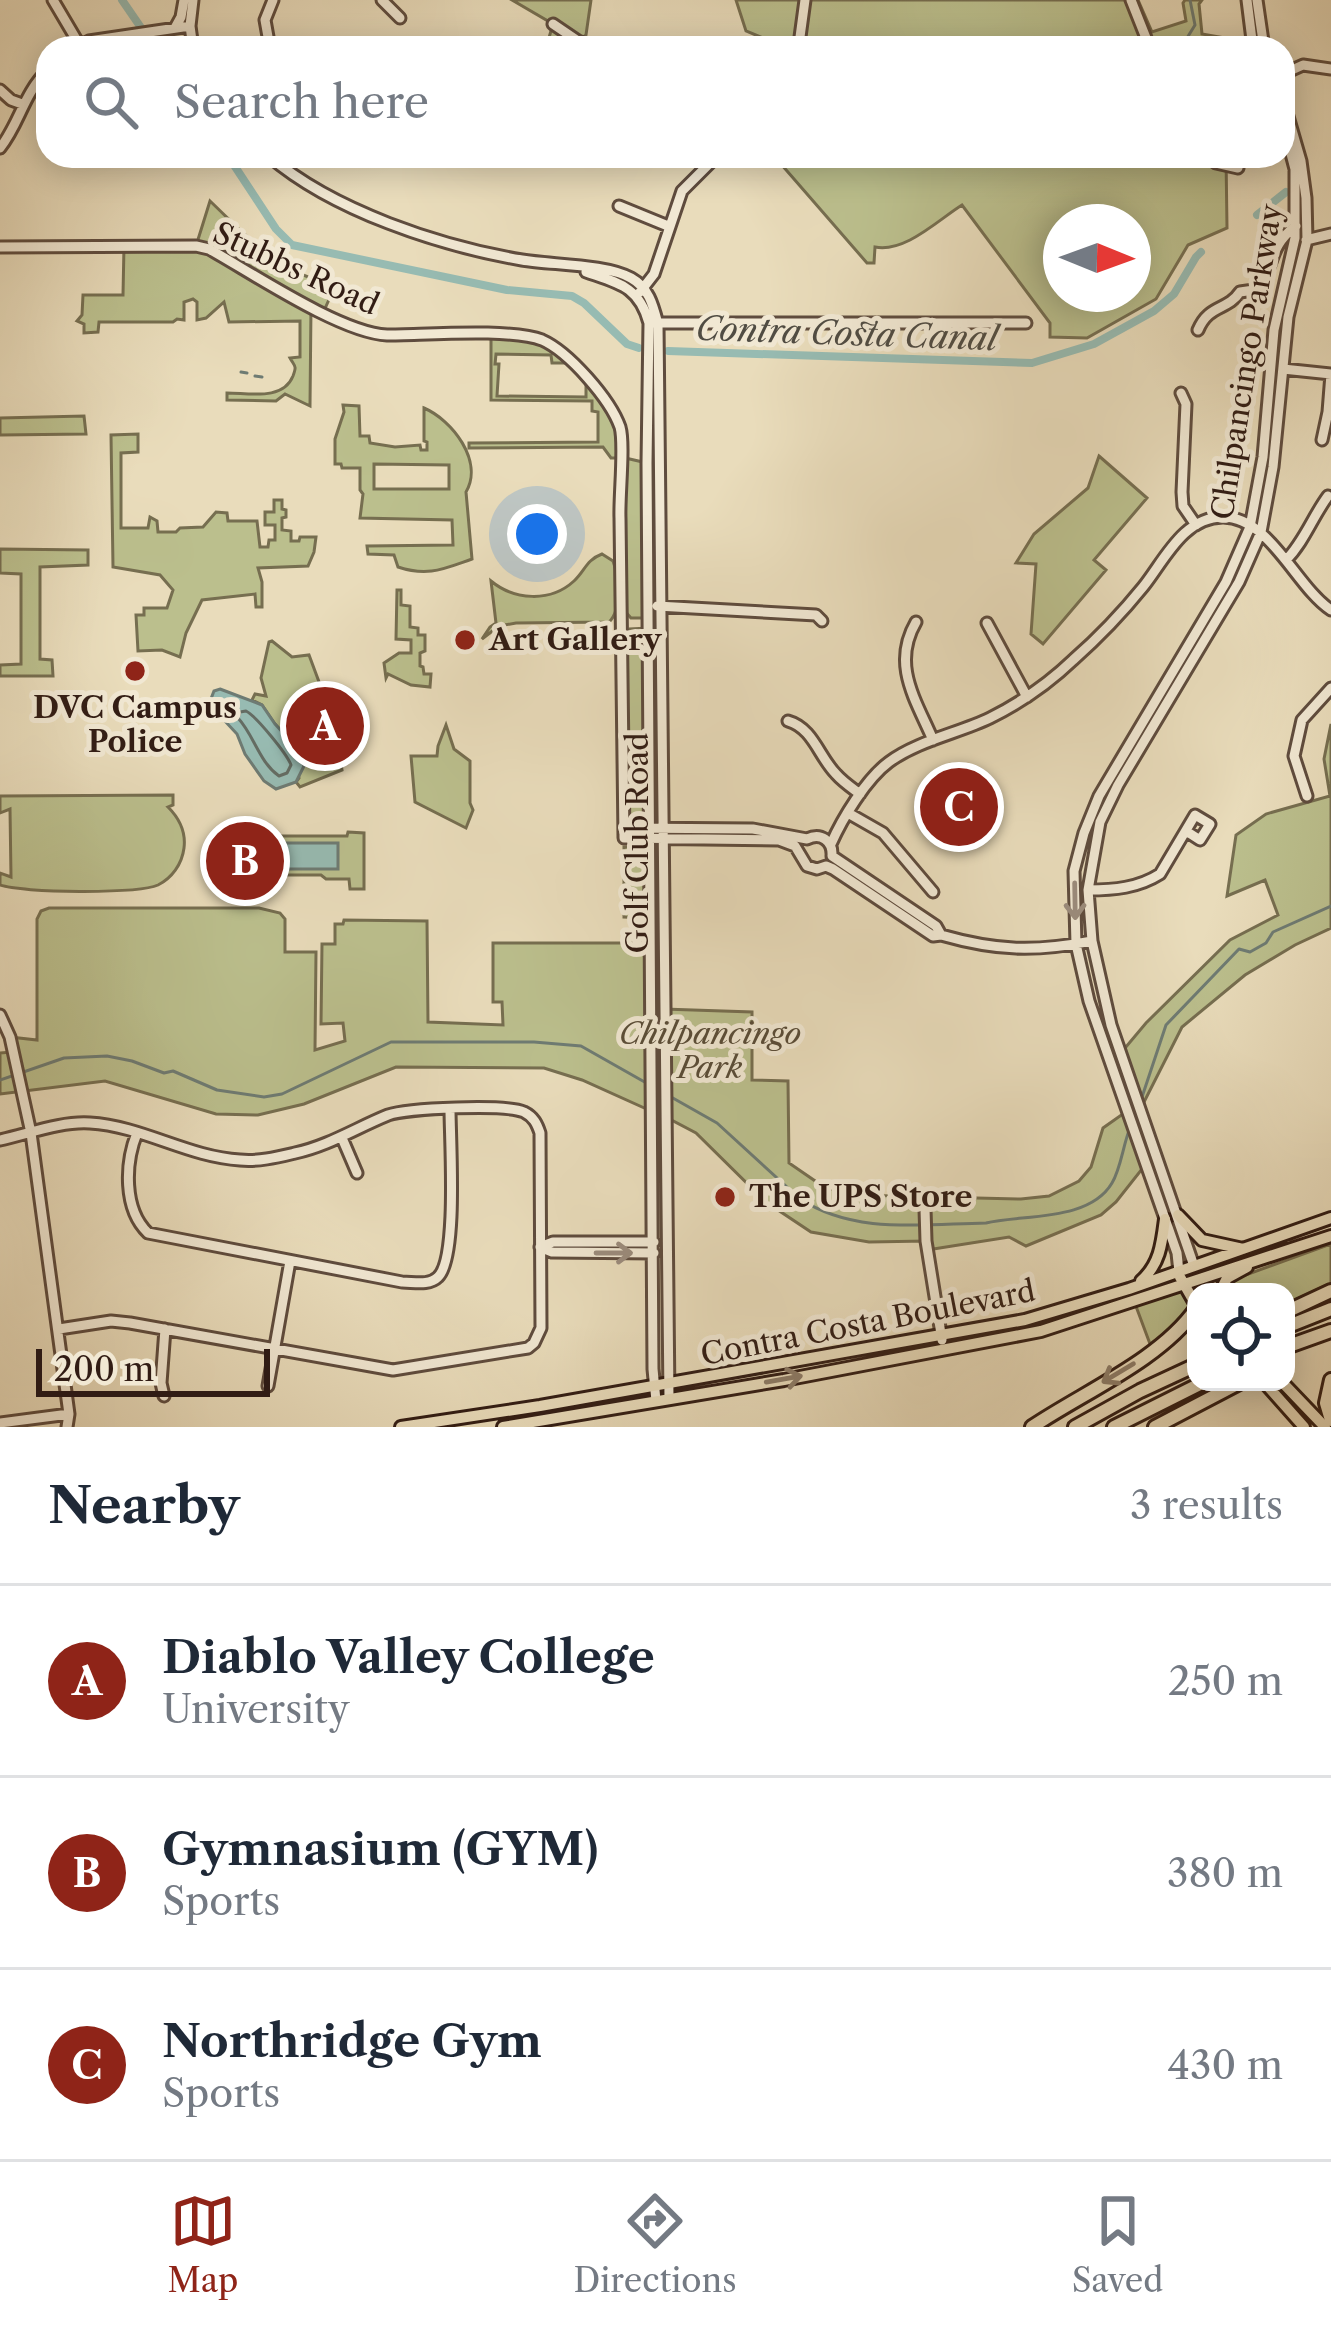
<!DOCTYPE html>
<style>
:root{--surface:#fff;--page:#f2f2f3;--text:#1f2937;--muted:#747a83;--line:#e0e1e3;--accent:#8f2418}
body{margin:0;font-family:"Libre Caslon Text",serif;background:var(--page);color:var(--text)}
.controls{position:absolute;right:36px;bottom:36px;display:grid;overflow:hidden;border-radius:24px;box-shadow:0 6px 30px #0003}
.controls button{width:108px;height:108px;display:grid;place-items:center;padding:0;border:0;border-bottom:3px solid var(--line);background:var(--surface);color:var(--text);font:60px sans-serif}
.compass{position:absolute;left:1043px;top:204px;width:108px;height:108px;border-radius:50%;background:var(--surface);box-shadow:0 6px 30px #0003;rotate:91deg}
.scale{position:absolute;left:36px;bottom:30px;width:234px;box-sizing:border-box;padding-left:12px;border:6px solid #311c14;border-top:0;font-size:33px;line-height:42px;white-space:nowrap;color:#311c14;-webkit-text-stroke:9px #f1e8d3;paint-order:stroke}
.you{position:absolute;left:537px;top:534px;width:42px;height:42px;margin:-30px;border:9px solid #fff;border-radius:50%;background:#1a73e8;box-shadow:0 0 0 18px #1a73e833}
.badge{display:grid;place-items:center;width:78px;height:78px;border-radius:50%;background:var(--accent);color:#fff;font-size:39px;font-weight:700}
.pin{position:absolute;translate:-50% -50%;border:6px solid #fff;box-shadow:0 3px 12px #0006}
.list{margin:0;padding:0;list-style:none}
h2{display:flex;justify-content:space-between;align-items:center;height:156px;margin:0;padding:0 48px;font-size:51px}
h2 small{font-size:39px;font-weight:400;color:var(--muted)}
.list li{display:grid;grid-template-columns:78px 1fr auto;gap:36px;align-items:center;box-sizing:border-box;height:192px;padding:0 48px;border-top:3px solid var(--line)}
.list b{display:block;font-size:45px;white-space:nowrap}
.list p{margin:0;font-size:39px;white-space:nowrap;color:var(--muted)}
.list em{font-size:39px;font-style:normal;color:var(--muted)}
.icon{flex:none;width:66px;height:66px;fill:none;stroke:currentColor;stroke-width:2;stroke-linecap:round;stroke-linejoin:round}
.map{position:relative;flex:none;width:1331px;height:1427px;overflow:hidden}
.search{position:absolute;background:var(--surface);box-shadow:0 6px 30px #0003;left:36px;right:36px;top:36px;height:132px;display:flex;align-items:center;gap:30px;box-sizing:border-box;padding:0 42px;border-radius:36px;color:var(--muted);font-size:45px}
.sheet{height:732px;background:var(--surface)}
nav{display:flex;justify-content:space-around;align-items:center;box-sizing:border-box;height:168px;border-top:3px solid var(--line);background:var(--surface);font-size:33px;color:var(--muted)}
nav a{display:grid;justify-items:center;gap:6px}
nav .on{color:var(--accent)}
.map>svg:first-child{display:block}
.green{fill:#bbbf8d;stroke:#766e50;stroke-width:3;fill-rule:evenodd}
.water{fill:#97bbb2;stroke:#6e7b73;stroke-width:3}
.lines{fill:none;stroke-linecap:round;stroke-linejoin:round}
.shore{stroke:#646c63;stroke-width:3}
.stream{stroke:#6e7b73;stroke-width:3}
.canal{stroke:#97bbb2;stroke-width:8}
.minor-casing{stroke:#5f4c3e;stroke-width:15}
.major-casing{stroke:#311c14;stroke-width:16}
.highway-casing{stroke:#311c14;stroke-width:18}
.minor{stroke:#f1e8d3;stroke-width:9}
.major{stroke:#e9dcbb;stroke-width:10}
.highway{stroke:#e9dcbb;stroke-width:12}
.oneway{stroke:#9b8c7d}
.oneway2{stroke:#8d7c68}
.poi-dot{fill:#8f2418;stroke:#f1e8d3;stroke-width:4.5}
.labels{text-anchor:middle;stroke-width:10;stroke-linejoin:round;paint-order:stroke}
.street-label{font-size:30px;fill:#311c14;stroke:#f1e8d3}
.poi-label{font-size:30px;font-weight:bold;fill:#311c14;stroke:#f1e8d3;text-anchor:start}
.park-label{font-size:30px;font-style:italic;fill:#5a4d38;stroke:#f1e8d3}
.water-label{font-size:33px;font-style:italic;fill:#504c43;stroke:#f1e8d3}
</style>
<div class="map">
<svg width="1331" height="1427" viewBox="0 0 1331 1427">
<rect width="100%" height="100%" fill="#e9dcbb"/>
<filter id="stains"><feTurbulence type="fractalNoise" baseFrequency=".00167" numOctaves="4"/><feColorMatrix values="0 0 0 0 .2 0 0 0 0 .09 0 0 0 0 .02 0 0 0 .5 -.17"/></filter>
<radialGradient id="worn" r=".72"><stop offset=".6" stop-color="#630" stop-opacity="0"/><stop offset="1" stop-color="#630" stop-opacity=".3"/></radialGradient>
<!-- green -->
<path class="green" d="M512,0H591L586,35L578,41V48H546L553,24Z
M736,0H1138L1152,32L1186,21L1183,3L1185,0H1202L1199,4L1202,34L1242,41L1251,38L1253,48H763V38L746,31Z
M774,156H1226L1227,228L1188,245L1156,299L1087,338L1050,337V323L962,205C938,220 905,253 875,247L874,263H867ZM1061,222H1133V294H1061Z
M210,201C254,243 274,270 335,286L323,313L311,307L310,406L285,394L276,401L227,400V393C249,393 283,401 293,376C297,365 295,367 290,358L300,357V321L229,322L224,302L206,318L197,320V302L193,299L184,302V320L177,319L173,322H99L98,332L84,333V324L77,321L82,315L83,295H123L124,246H196Z
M491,335L539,339L573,363H552L551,355L496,354L495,364H499L497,396L586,397V386L592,384L620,428L621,457L647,463L648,618H631L622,608L620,458H611L603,447L469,448V443L598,442V412L592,411V401L491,400Z
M343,405L359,406L360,436H369L370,443L395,447L420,445L421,450H427V442L424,441V408C452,420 484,461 466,492L472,559C443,569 428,577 398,567L394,555L368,554L367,546L453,545L452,520L360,518L363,494L360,490V468H342L341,464H335V439L344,412ZM374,464L449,465V489H374Z
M84,416L86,434L0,435V418Z
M138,434V452L121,453V528H148L150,517L157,521L158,532H176L180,528L203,527L216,512L227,513L228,521H257L260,547H268L269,540H275V525H265V512H274V500H282V509L286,510V517L282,518V530L291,531V541H299L300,537H316L314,552L308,566L258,568L262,582V607H256L255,594L202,600L186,633L180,657L162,650L138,651L136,615H144V608H167L173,590L160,575L113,567L111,435Z
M1099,456L1147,498L1094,560L1106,570L1043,644L1031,634L1036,564L1016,563L1034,534L1088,488Z
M0,549L88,550V565L40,567V659L52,660L53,676H0V665L21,664V574L0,573Z
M602,554L613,561C619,577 622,610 609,622L516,623L499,626L482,639L490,627L496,623L491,581C514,600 550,603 574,581C585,571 586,560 602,554Z
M397,590H401V605L410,606V627L418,628V635H425V651L420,653V666L423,667L424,674H431L430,687L411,685L388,674L386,678L384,663L399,653H411V640L396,639Z
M648,628L650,819H624L622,649L630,629Z
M272,641L292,657L309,655L325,698L332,697L331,716L316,711L309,727L322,732L323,744L339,753L342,770L300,787L296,782L299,778L293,744L275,724L262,705L252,700L255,694L266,696L261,678L269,642Z
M1331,724V928L1295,945L1245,975L1182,1027L1140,1110L1120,1054L1146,1023L1230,940L1278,915L1265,880L1227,896L1236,835L1266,814L1330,796L1324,759Z
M446,725L454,749L470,761V803L473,810L466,828L415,802L411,756H437L438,746Z
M173,795V805L168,807C179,818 186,832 184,848C182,864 172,878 158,885C138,894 21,893 0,885V873L11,877L10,809L0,813V796Z
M348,832L364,833V889H350L349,879H326L321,875H272V836H347Z
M624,847H650V918L624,917Z
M49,908H259L280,913L285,919V952H316L315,1050L345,1041L343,1023L321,1024L322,944H335V924H343L344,920L427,921L428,1022L503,1025L502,1002H493V943H650L651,1111L582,1080L544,1068L396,1067L304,1104L258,1115L216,1114L105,1081L0,1094V1053L13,1052L10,1037L37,1040V919L41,911Z
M663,1009L752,1012V1080L788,1081L789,1163L824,1187L852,1195L1021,1199L1049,1196L1079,1181L1091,1167L1103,1128L1127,1111L1146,1164L1116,1202L1101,1215L1026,1246L1009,1237L927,1250L926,1241L869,1242L811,1232L766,1202L696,1133L664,1116Z
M1331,1244V1283L1286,1304V1292H1226L1232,1282L1240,1277Z
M1182,1284L1196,1305L1153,1352L1134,1301Z"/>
<!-- water -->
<path class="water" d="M220,689L262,705L275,724L300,751L304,766L296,782L276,789L264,781L245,754L237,734L209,704L214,691Z
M280,843H338V869H280Z"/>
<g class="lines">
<!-- shore -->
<path class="shore" d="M246,711C256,716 287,754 291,765L287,773L279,776C259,762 254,735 238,718L240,712Z"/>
<!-- stream -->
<path class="stream" d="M1187,48V38L1195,25L1190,0
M241,372L247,373
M255,376L262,377
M0,1080L64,1058L107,1056L132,1061L164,1073L173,1071L217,1090L264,1097L282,1094L391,1042H534L581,1046L717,1123L799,1198C853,1235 923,1224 986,1223C1023,1214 1089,1222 1112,1183C1121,1168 1123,1145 1130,1128
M1140,1103L1166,1025L1239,949L1250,952L1266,943L1273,932L1331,906"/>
<!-- canal -->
<path class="canal" d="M122,0L155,48
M228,156L276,229L292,245L507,290L572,296L584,303L627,344L639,348
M1257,215L1286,192
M668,351L1032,363L1094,344L1154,311L1174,294L1196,257L1201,252"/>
<defs>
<path id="minor" d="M53,0L79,44
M193,0L190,26L193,48
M382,0L400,18
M1131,0L1150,48
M1247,0L1253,48
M1257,0L1264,48
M553,24L578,41L596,48
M175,28L181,17L184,0
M74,48L89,41L190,26
M270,48L265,20L273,0
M795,48L800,37L805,0
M1283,74L1303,65L1331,69
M0,90L11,100L22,104
M0,148C20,123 23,94 48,70
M269,156C333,211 440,246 522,260C551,265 607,264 631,278C649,288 653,305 658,324L669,1399
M1208,156L1216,163L1238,168
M619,206L668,226
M1306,240L1331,234
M0,247L196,246L209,249C252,273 341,333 387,335C423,335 512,328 542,340C569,352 610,399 620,427C625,444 619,497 620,518C622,625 623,732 624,838L779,840L795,846L807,866L817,869L826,866L833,869L933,936L941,935C997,951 1035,952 1092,941
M586,272C618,283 639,286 649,323L647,463L653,1369L656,1401
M640,292L654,274L682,191L717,156
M654,323H1026
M1198,330C1209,304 1227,311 1240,292L1261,289C1273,262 1272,243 1296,226
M1283,369L1331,374
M1181,393L1186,404L1182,492L1183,506L1196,525
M1322,440L1328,412L1331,374
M1286,560C1304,542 1313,516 1328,496
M657,606L816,615L822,621
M916,622C891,665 916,700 933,740
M987,623L1027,697
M788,721C813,728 819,757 836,774C843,782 852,788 860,794
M1307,796L1294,756L1302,720L1331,688
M848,813L883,833L933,892
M624,828L753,829L807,839C821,832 833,841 832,856L936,926L941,935
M831,844C842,819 866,779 889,762C917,741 959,733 990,718C1020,703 1049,683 1073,660C1098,638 1122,613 1143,587C1164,561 1183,517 1223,517C1270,517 1296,587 1331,610
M1088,890C1114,890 1138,888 1160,874L1195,815L1210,824L1200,840L1186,831
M0,1015L10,1037L31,1133L69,1414L67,1427
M137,1133C125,1163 123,1209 148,1233L402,1282C414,1282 429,1286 438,1277C458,1258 450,1141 450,1109
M342,1138L357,1173
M0,1140C28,1134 61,1121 90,1123C142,1126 188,1157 240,1160C258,1162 278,1157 295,1153C328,1146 356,1128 388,1115C407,1108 506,1104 524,1112C534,1117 537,1124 540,1133L541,1328L534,1343L528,1348L393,1370L130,1323L111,1321L59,1329
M925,1209L926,1241L942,1340
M654,1253L552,1252L540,1247L553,1242H654
M1194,1266L1111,1025L1092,941L1088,890L1100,822L1118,785L1239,582L1261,532L1273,467L1288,317L1307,240L1306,198L1301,161L1283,99
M1179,1272L1177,1253L1089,1001L1076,944L1074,871L1084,833L1099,796L1226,582L1250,527L1263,457L1274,330L1295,238V169L1283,123
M268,1386L290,1261
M164,1396L161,1383L165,1329
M0,1423L69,1414"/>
<path id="major" d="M1178,1215L1202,1240L1243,1249
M1180,1277L1196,1305
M1141,1281C1160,1264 1162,1243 1165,1219
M1220,1292L1227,1278L1247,1267
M1264,1382L1304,1427
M1282,1382L1325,1427
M401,1427L540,1406L1025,1320L1129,1289L1331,1218
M503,1427L784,1380L1041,1331L1331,1236"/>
<path id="highway" d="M1286,1312L1331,1291
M1286,1327L1331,1309
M1286,1347L1331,1331
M1331,1380L1326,1403L1331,1420
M1032,1427C1084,1392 1160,1360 1196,1309
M1075,1427L1140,1391L1196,1365
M1114,1427L1204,1382
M1155,1427L1241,1382"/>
</defs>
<!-- minor casing -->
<use href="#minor" class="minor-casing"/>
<!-- major casing -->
<use href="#major" class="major-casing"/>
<!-- highway casing -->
<use href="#highway" class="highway-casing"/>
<!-- minor -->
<use href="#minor" class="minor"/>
<!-- major -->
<use href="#major" class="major"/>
<!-- highway -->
<use href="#highway" class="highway"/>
</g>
<!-- one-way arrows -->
<defs><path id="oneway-shaft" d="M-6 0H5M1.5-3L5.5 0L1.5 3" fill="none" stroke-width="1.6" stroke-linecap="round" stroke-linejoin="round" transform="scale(3)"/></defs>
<g class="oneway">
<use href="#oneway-shaft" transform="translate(1075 901) rotate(89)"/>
<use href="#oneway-shaft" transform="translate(614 1253)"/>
</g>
<g class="oneway2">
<use href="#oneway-shaft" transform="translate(1118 1373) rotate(149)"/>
<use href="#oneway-shaft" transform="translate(784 1379) rotate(-10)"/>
</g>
<!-- markers -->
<g class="poi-dot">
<circle cx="465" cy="640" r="12"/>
<circle cx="135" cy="671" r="12"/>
<circle cx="725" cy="1197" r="12"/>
</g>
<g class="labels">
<!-- street labels -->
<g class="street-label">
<text transform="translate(296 269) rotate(25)" y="10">Stubbs Road</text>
<text transform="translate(1247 362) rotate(-81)" y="10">Chilpancingo Parkway</text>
<text transform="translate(638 843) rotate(-90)" y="10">Golf Club Road</text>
<text transform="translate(868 1323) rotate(-11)" y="10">Contra Costa Boulevard</text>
</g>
<!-- poi labels -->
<g class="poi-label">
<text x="489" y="650">Art Gallery</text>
<text x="135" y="718" text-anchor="middle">DVC Campus<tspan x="135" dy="34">Police</tspan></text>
<text x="749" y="1207">The UPS Store</text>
</g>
<!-- park labels -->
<g class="park-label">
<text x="710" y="1044">Chilpancingo<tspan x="710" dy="34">Park</tspan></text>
</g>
<!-- water labels -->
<g class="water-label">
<text transform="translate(847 333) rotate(2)" y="12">Contra Costa Canal</text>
</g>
</g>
<rect width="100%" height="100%" filter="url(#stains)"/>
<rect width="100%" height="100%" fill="url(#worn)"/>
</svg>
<div class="controls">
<button><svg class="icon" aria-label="locate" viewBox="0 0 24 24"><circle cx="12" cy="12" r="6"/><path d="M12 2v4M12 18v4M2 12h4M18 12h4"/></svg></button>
</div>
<svg class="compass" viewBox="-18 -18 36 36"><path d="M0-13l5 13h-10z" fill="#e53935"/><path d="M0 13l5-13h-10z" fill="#747a83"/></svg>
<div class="scale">200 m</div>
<div class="you"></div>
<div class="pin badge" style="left:325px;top:726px">A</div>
<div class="pin badge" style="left:245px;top:861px">B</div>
<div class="pin badge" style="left:959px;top:807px">C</div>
<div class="search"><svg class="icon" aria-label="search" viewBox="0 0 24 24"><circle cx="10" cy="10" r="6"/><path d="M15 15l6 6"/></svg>Search here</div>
</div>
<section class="sheet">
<h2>Nearby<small>3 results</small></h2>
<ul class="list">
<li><span class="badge">A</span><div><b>Diablo Valley College</b><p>University</p></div><em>250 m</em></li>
<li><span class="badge">B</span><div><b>Gymnasium (GYM)</b><p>Sports</p></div><em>380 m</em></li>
<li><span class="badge">C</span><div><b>Northridge Gym</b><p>Sports</p></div><em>430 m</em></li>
</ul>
</section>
<nav>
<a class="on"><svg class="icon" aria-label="map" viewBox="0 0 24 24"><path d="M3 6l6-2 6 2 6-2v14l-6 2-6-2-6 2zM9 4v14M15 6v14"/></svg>Map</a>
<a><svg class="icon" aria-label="directions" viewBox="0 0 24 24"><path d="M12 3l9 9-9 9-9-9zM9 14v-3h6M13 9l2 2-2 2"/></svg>Directions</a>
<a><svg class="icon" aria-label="saved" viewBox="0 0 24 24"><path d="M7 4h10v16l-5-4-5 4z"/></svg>Saved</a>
</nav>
